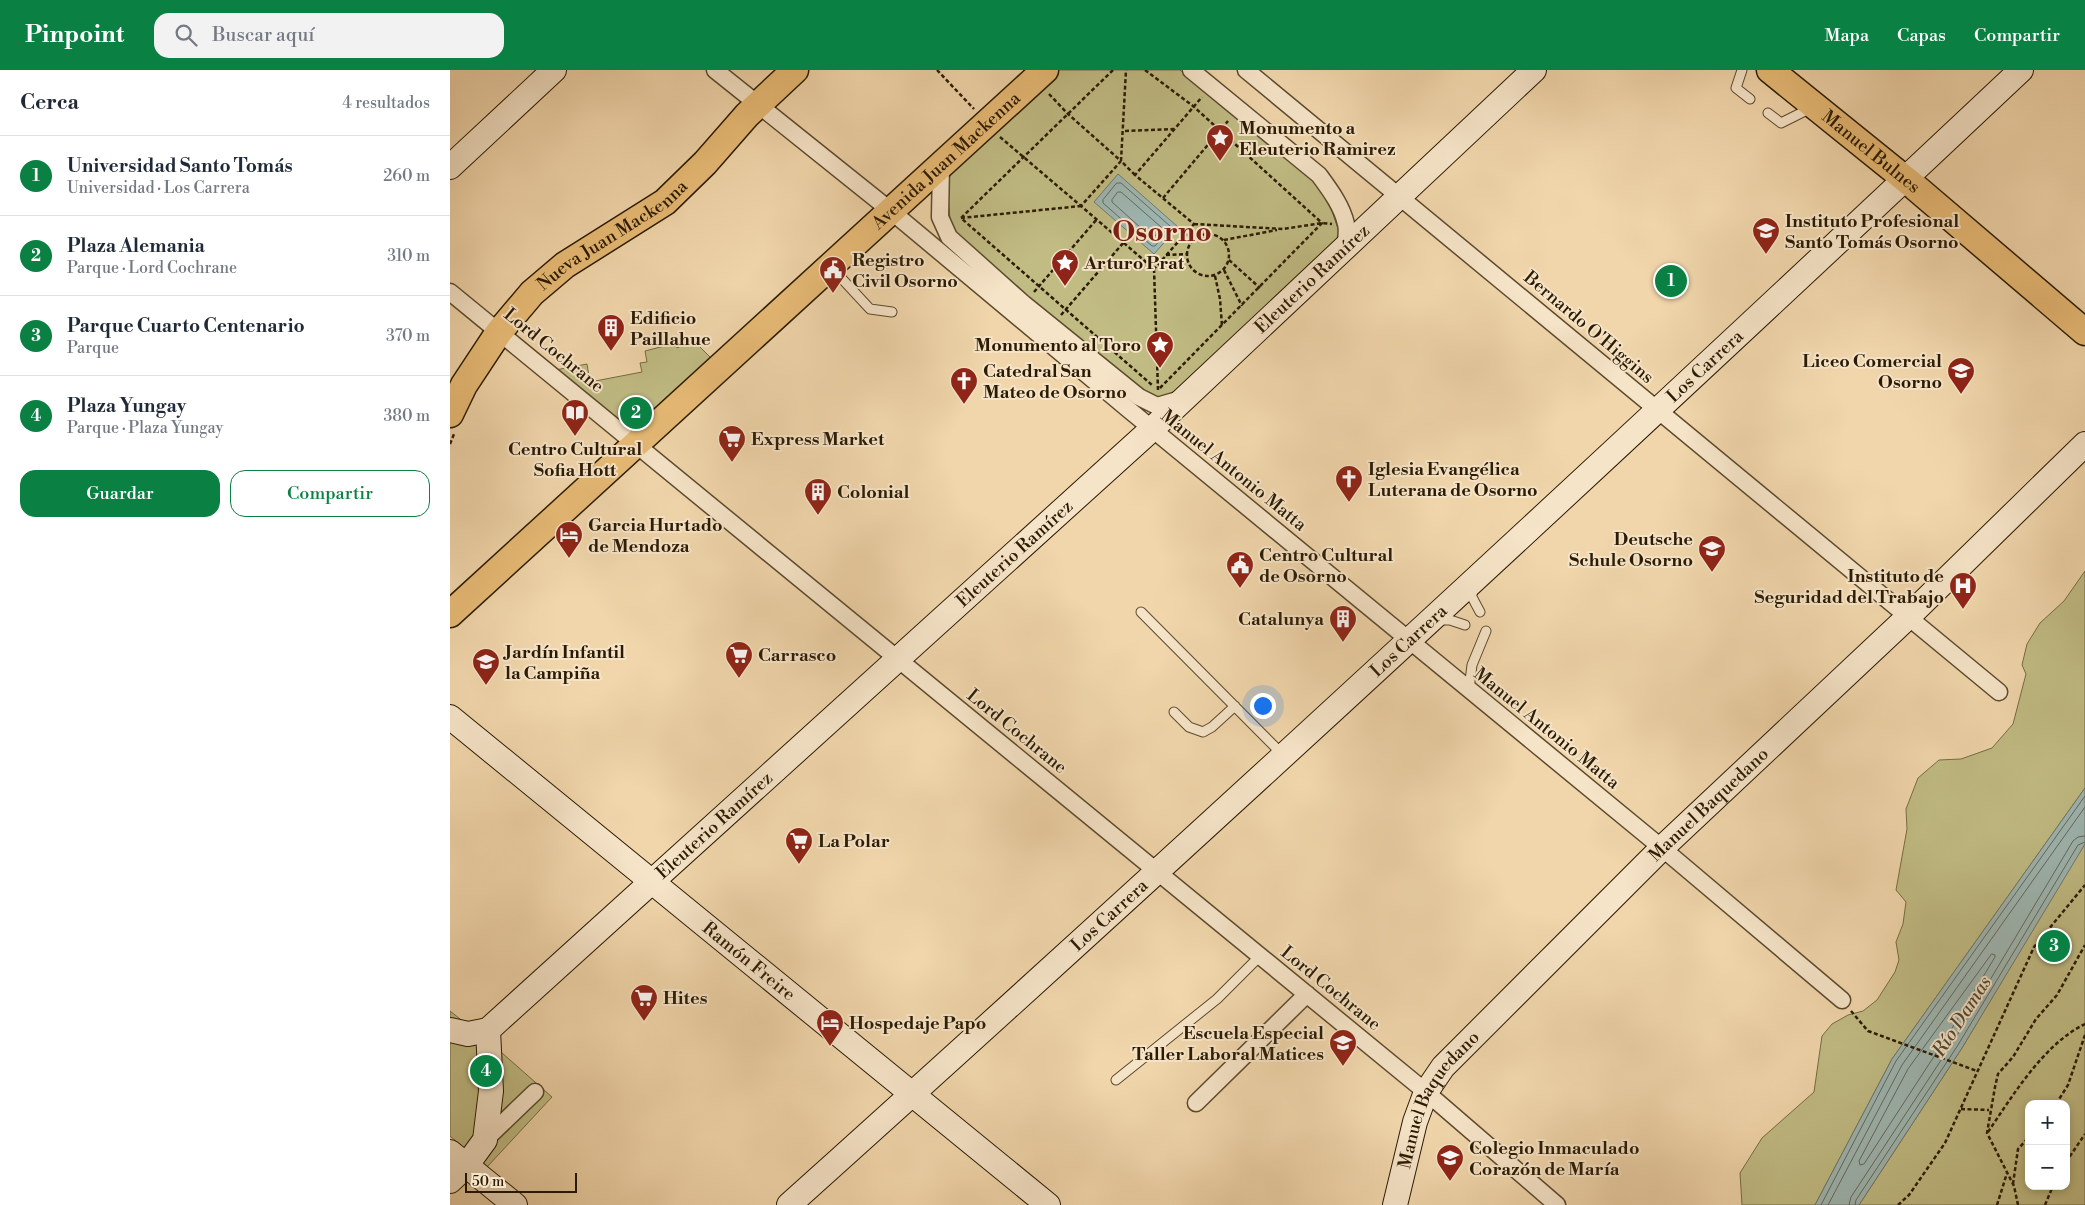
<!DOCTYPE html>
<html lang="es">
<meta charset="utf-8">
<style>
:root{--surface:#fff;--page:#f2f2f3;--text:#1f2937;--muted:#747a83;--line:#e0e1e3;--accent:#0b8043}
body{margin:0;font-family:"Libre Bodoni",serif;background:var(--page);color:var(--text)}
.controls{position:absolute;right:15px;bottom:15px;display:grid;overflow:hidden;border-radius:10px;box-shadow:0 2px 8px #0003}
.controls button{width:45px;height:45px;display:grid;place-items:center;padding:0;border:0;border-bottom:1px solid var(--line);background:var(--surface);color:var(--text);font:25px sans-serif}
.scale{position:absolute;left:15px;bottom:12px;width:112px;box-sizing:border-box;padding-left:5px;border:2px solid #2b1b03;border-top:0;font-size:14px;line-height:18px;white-space:nowrap;color:#2b1b03;-webkit-text-stroke:4px #f6e4c8;paint-order:stroke}
.you{position:absolute;left:812px;top:635px;width:18px;height:18px;margin:-12px;border:4px solid #fff;border-radius:50%;background:#1a73e8;box-shadow:0 0 0 8px #1a73e833}
.badge{display:grid;place-items:center;width:32px;height:32px;border-radius:50%;background:var(--accent);color:#fff;font-size:16px;font-weight:700}
.pin{position:absolute;translate:-50% -50%;border:2px solid #fff;box-shadow:0 1px 5px #0006}
.list{margin:0;padding:0;list-style:none}
h2{display:flex;justify-content:space-between;align-items:center;height:65px;margin:0;padding:0 20px;font-size:21px}
h2 small{font-size:16px;font-weight:400;color:var(--muted)}
.list li{display:grid;grid-template-columns:32px 1fr auto;gap:15px;align-items:center;box-sizing:border-box;height:80px;padding:0 20px;border-top:1px solid var(--line)}
.list b{display:block;font-size:19px;white-space:nowrap}
.list p{margin:0;font-size:16px;white-space:nowrap;color:var(--muted)}
.list em{font-size:16px;font-style:normal;color:var(--muted)}
.actions{display:flex;gap:10px;padding:15px 20px}
.actions a{flex:1;padding:11px 0;border:1px solid var(--accent);border-radius:15px;text-align:center;font-size:18px;color:var(--accent)}
.actions .main{background:var(--accent);color:#fff}
.icon{flex:none;width:28px;height:28px;fill:none;stroke:currentColor;stroke-width:2;stroke-linecap:round;stroke-linejoin:round}
.map{position:relative;flex:none;width:1635px;height:1135px;overflow:hidden}
header{display:flex;align-items:center;gap:30px;box-sizing:border-box;height:70px;padding:0 25px;background:var(--accent);color:#fff}
header strong{font-size:24px}
nav{display:flex;gap:28px;margin-inline-start:auto;font-size:18px}
.search{width:350px;height:45px;background:var(--page);display:flex;align-items:center;gap:12px;box-sizing:border-box;padding:0 18px;border-radius:15px;color:var(--muted);font-size:19px}
main{display:flex}
aside{flex:1;background:var(--surface)}
.map>svg:first-child{display:block}
.green{fill:#c1bc84;stroke:#766c44;fill-rule:evenodd}
.water{fill:#9eb7b3;stroke:#70796d}
.lines{fill:none;stroke-linecap:round;stroke-linejoin:round}
.shore{stroke:#64695b;stroke-width:1}
.lane-casing{stroke:#5c4a2d;stroke-width:11}
.street-casing{stroke:#5c4a2d;stroke-width:19}
.secondary-casing{stroke:#2b1b03;stroke-width:26}
.primary-casing{stroke:#2b1b03;stroke-width:29}
.path{stroke:#2b1b03;stroke-width:2.5;stroke-dasharray:4 2.5;stroke-linecap:butt}
.lane{stroke:#f6e4c8;stroke-width:9}
.street{stroke:#f6e4c8;stroke-width:16}
.secondary{stroke:#f6e4c8;stroke-width:24}
.primary{stroke:#e8bb76;stroke-width:26}
.labels{text-anchor:middle;stroke-width:4;stroke-linejoin:round;paint-order:stroke}
.poi-label{font-size:18px;font-weight:bold;fill:#2b1b03;stroke:#f6e4c8;text-anchor:start}
.street-label{font-size:18px;fill:#2b1b03;stroke:#f6e4c8}
.water-label{font-size:19px;font-style:italic;fill:#4e4a38;stroke:#f6e4c8}
.town-label{font-size:28px;font-weight:bold;fill:#7a1f14;stroke:#f6e4c8}
</style>
<header>
<strong>Pinpoint</strong>
<div class="search"><svg class="icon" aria-label="search" viewBox="0 0 24 24"><circle cx="10" cy="10" r="6"/><path d="M15 15l6 6"/></svg>Buscar aquí</div>
<nav><a>Mapa</a><a>Capas</a><a>Compartir</a></nav>
</header>
<main>
<aside>
<h2>Cerca<small>4 resultados</small></h2>
<ul class="list">
<li><span class="badge">1</span><div><b>Universidad Santo Tomás</b><p>Universidad · Los Carrera</p></div><em>260 m</em></li>
<li><span class="badge">2</span><div><b>Plaza Alemania</b><p>Parque · Lord Cochrane</p></div><em>310 m</em></li>
<li><span class="badge">3</span><div><b>Parque Cuarto Centenario</b><p>Parque</p></div><em>370 m</em></li>
<li><span class="badge">4</span><div><b>Plaza Yungay</b><p>Parque · Plaza Yungay</p></div><em>380 m</em></li>
</ul>
<div class="actions"><a class="main">Guardar</a><a>Compartir</a></div>
</aside>
<div class="map">
<svg width="1635" height="1135" viewBox="0 0 1635 1135">
<rect width="100%" height="100%" fill="#f1d6ab"/>
<filter id="stains"><feTurbulence type="fractalNoise" baseFrequency=".004" numOctaves="4"/><feColorMatrix values="0 0 0 0 .2 0 0 0 0 .09 0 0 0 0 .02 0 0 0 .5 -.17"/></filter>
<radialGradient id="worn" r=".72"><stop offset=".6" stop-color="#630" stop-opacity="0"/><stop offset="1" stop-color="#630" stop-opacity=".3"/></radialGradient>
<!-- green -->
<path class="green" d="M604,0H730L874,117L889,162L888,174L717,330L695,324L579,228L501,160L496,102Z
M240,267L271,298L187,373L100,301L137,294L140,312L192,302L190,293L197,292L195,281L222,274L228,278Z
M1635,501V718L1442,989L1365,1135H1292L1290,1103L1312,1068L1364,1022L1372,966L1382,954L1398,945L1413,941L1427,930L1445,902L1449,890L1446,872L1453,854L1456,832L1446,820L1457,759L1456,739L1468,708L1489,690L1511,689L1542,678L1563,654L1576,604L1572,595L1577,574L1590,553L1614,531Z
M1635,771V1135H1409L1512,978ZM1579,1034H1616V1116H1579Z
M0,941L43,975L102,1027L37,1097L0,1066Z"/>
<!-- water -->
<path class="water" d="M668,104L728,157L704,184L644,132Z
M1635,718V774L1512,978L1409,1135H1365L1442,989Z"/>
<g class="lines">
<!-- shore -->
<path class="shore" d="M667,113H671L720,156V159L705,176H702L653,133V130Z
M668,122H671L711,157V159L704,167H701L662,132V130Z
M1542,884L1545,885V887L1496,968L1414,1094L1410,1095L1409,1091L1458,999Z
M1371,1135L1446,991L1635,726
M1378,1135L1452,995L1635,737
M1399,1135L1401,1127L1503,972L1623,771L1628,767L1635,766
M1405,1135L1406,1130L1508,975L1628,775L1635,772"/>
<defs>
<path id="lane" d="M1292,0L1286,18L1300,29
M1318,43L1331,53L1361,38
M381,197L420,239L442,242
M1022,517V527L1030,542
M691,542L834,686
M988,550H1000L1015,555
M1019,619L1022,595L1036,561
M724,642L739,657L753,662L762,657L785,636
M666,1010L767,929L810,886"/>
<path id="street" d="M265,0L441,141L678,339L1212,778L1392,930
M741,0L869,105C880,120 892,136 896,154C898,161 896,170 895,178
M796,0L1549,622
M491,95L490,147L499,167L574,234L689,327L707,336L731,329
M0,222L976,1022L1107,1135
M746,1033L857,924
M35,1070L85,1022"/>
<g id="secondary">
<path d="M0,97L104,0"/>
<path id="s1" d="M0,647L598,1135"/>
<path id="s2" d="M0,960L18,964L38,960L702,359L1084,0"/>
<path d="M0,1082L65,1135"/>
<path d="M0,1111L16,1096L35,1070L41,1021L38,960"/>
<path id="s3" d="M339,1135C754,762 1164,383 1571,0"/>
<path id="s4" d="M945,1135L965,1052L976,1022L993,997L1212,778L1459,546L1635,374"/>
</g>
<g id="primary">
<path id="s5" d="M1320,0L1465,117L1635,262"/>
<path id="s6" d="M0,344L14,315L49,262L82,223L115,195L215,132L255,93L297,45L345,0"/>
<path id="s7" d="M0,544L595,0"/>
</g>
</defs>
<!-- lane casing -->
<use href="#lane" class="lane-casing"/>
<!-- street casing -->
<use href="#street" class="street-casing"/>
<!-- secondary casing -->
<use href="#secondary" class="secondary-casing"/>
<!-- primary casing -->
<use href="#primary" class="primary-casing"/>
<!-- path -->
<path class="path" d="M487,0L524,39
M663,0L511,148L702,315
M695,0L743,36L872,153L710,318
M599,24L618,44L671,91
M675,61L724,59
M550,67L631,136
M671,91L676,0
M685,105L671,91L631,136L704,199L744,154L685,105L752,27
M713,128L778,51
M511,148L631,136
M744,154L833,159L872,153L882,154
M737 185a21 21 0 1 1 42 0a21 21 0 1 1-42 0Z
M735,165L750,164
M774,170L827,160
M716,185L737,184
M779,190L810,218
M704,199L708,320
M774,200L792,236
M765,206L770,229L772,256
M584,222L647,149
M611,245L674,172
M0,374L4,364
M1401,941L1418,961L1527,1001
M1606,1034L1618,1015L1635,965
M1511,1039L1539,1040
M1538,1062C1563,1025 1594,974 1635,954
M1616,1092L1635,1064
M1563,1114L1568,1079L1579,1067
M1448,1135L1459,1125L1495,1073L1584,877L1635,815
M1547,1135L1557,1103
M1568,1135L1564,1116L1537,1063L1545,1017L1548,1004L1563,987L1586,949L1607,925L1635,875
M1595,1135L1603,1116"/>
<!-- lane -->
<use href="#lane" class="lane"/>
<!-- street -->
<use href="#street" class="street"/>
<!-- secondary -->
<use href="#secondary" class="secondary"/>
<!-- primary -->
<use href="#primary" class="primary"/>
</g>
<!-- icons -->
<defs>
<symbol id="sight-pin" viewBox="-11 -11 22 30"><path d="M0 17L-7.5 6A9.5 9.5 0 1 1 7.5 6Z" fill="#8f2418" stroke="#f6e4c8"/><path d="M0-6L1.8-2.2L6-1.7L2.9 1.2L3.7 5.4L0 3.3L-3.7 5.4L-2.9 1.2L-6-1.7L-1.8-2.2Z" fill="#fff"/></symbol>
<symbol id="university-pin" viewBox="-11 -11 22 30"><path d="M0 17L-7.5 6A9.5 9.5 0 1 1 7.5 6Z" fill="#8f2418" stroke="#f6e4c8"/><path d="M0-5L7-2L0 1L-7-2ZM-4 1L0 2.5L4 1V4Q0 6-4 4Z" fill="#fff"/></symbol>
<symbol id="civic-pin" viewBox="-11 -11 22 30"><path d="M0 17L-7.5 6A9.5 9.5 0 1 1 7.5 6Z" fill="#8f2418" stroke="#f6e4c8"/><path d="M-.6-6.5H3V-4.5H.6V-3L4-1V1h2V6H-6V1h2V-1L-.6-3ZM-1.2 2.5V6h2.4V2.5Z" fill="#fff"/></symbol>
<symbol id="building-pin" viewBox="-11 -11 22 30"><path d="M0 17L-7.5 6A9.5 9.5 0 1 1 7.5 6Z" fill="#8f2418" stroke="#f6e4c8"/><path d="M-4-6H4V6H1V3H-1V6H-4ZM-2.5-4.3h1.7v1.8h-1.7ZM.8-4.3h1.7v1.8H.8ZM-2.5-1h1.7V.8h-1.7ZM.8-1h1.7V.8H.8Z" fill="#fff"/></symbol>
<symbol id="school-pin" viewBox="-11 -11 22 30"><path d="M0 17L-7.5 6A9.5 9.5 0 1 1 7.5 6Z" fill="#8f2418" stroke="#f6e4c8"/><path d="M0-5L7-2L0 1L-7-2ZM-4 1L0 2.5L4 1V4Q0 6-4 4Z" fill="#fff"/></symbol>
<symbol id="church-pin" viewBox="-11 -11 22 30"><path d="M0 17L-7.5 6A9.5 9.5 0 1 1 7.5 6Z" fill="#8f2418" stroke="#f6e4c8"/><path d="M-1.2-6h2.4v3.5h3.3v2.4h-3.3V6h-2.4V-.1h-3.3v-2.4h3.3Z" fill="#fff"/></symbol>
<symbol id="library-pin" viewBox="-11 -11 22 30"><path d="M0 17L-7.5 6A9.5 9.5 0 1 1 7.5 6Z" fill="#8f2418" stroke="#f6e4c8"/><path d="M-6-4Q-3-5.5-.7-3.5V5Q-3 3-6 4ZM6-4Q3-5.5 .7-3.5V5Q3 3 6 4Z" fill="#fff"/></symbol>
<symbol id="supermarket-pin" viewBox="-11 -11 22 30"><path d="M0 17L-7.5 6A9.5 9.5 0 1 1 7.5 6Z" fill="#8f2418" stroke="#f6e4c8"/><path d="M-6-5.5h2.5l.6 2H6L4.5 2H-2.5L-4.4-4H-6ZM-1.5 3.2a1.3 1.3 0 1 0 .1 0ZM3 3.2a1.3 1.3 0 1 0 .1 0Z" fill="#fff"/></symbol>
<symbol id="hotel-pin" viewBox="-11 -11 22 30"><path d="M0 17L-7.5 6A9.5 9.5 0 1 1 7.5 6Z" fill="#8f2418" stroke="#f6e4c8"/><path d="M-6-4.5h1.5V1H6V5H4.5V3h-9V5H-6ZM-4 0a1.8 1.8 0 1 1 3.6 0ZM.5 0V-2.5h3Q6-2.5 6 0Z" fill="#fff"/></symbol>
<symbol id="hospital-pin" viewBox="-11 -11 22 30"><path d="M0 17L-7.5 6A9.5 9.5 0 1 1 7.5 6Z" fill="#8f2418" stroke="#f6e4c8"/><path d="M-5-5h3v3.5h4V-5h3V5h-3V1.5h-4V5h-3Z" fill="#fff"/></symbol>
</defs>
<g fill-rule="evenodd">
<use href="#sight-pin" x="754" y="52" width="32" height="43"/>
<use href="#university-pin" x="1300" y="145" width="32" height="43"/>
<use href="#sight-pin" x="599" y="177" width="32" height="43"/>
<use href="#civic-pin" x="367" y="184" width="32" height="43"/>
<use href="#building-pin" x="145" y="242" width="32" height="43"/>
<use href="#sight-pin" x="694" y="259" width="32" height="43"/>
<use href="#school-pin" x="1495" y="285" width="32" height="43"/>
<use href="#church-pin" x="498" y="295" width="32" height="43"/>
<use href="#library-pin" x="109" y="327" width="32" height="43"/>
<use href="#supermarket-pin" x="266" y="353" width="32" height="43"/>
<use href="#church-pin" x="883" y="393" width="32" height="43"/>
<use href="#building-pin" x="352" y="406" width="32" height="43"/>
<use href="#hotel-pin" x="103" y="449" width="32" height="43"/>
<use href="#school-pin" x="1246" y="463" width="32" height="43"/>
<use href="#civic-pin" x="774" y="479" width="32" height="43"/>
<use href="#hospital-pin" x="1497" y="500" width="32" height="43"/>
<use href="#building-pin" x="877" y="533" width="32" height="43"/>
<use href="#supermarket-pin" x="273" y="569" width="32" height="43"/>
<use href="#school-pin" x="20" y="576" width="32" height="43"/>
<use href="#supermarket-pin" x="333" y="755" width="32" height="43"/>
<use href="#supermarket-pin" x="178" y="912" width="32" height="43"/>
<use href="#hotel-pin" x="364" y="937" width="32" height="43"/>
<use href="#school-pin" x="877" y="957" width="32" height="43"/>
<use href="#school-pin" x="984" y="1072" width="32" height="43"/>
</g>
<g class="labels">
<!-- poi labels -->
<g class="poi-label">
<text x="789" y="64">Monumento a<tspan x="789" dy="21">Eleuterio Ramirez</tspan></text>
<text x="1335" y="157">Instituto Profesional<tspan x="1335" dy="21">Santo Tomás Osorno</tspan></text>
<text x="402" y="196">Registro<tspan x="402" dy="21">Civil Osorno</tspan></text>
<text x="634" y="199">Arturo Prat</text>
<text x="180" y="254">Edificio<tspan x="180" dy="21">Paillahue</tspan></text>
<text x="691" y="281" text-anchor="end">Monumento al Toro</text>
<text x="1492" y="297" text-anchor="end">Liceo Comercial<tspan x="1492" dy="21">Osorno</tspan></text>
<text x="533" y="307">Catedral San<tspan x="533" dy="21">Mateo de Osorno</tspan></text>
<text x="301" y="375">Express Market</text>
<text x="125" y="385" text-anchor="middle">Centro Cultural<tspan x="125" dy="21">Sofia Hott</tspan></text>
<text x="918" y="405">Iglesia Evangélica<tspan x="918" dy="21">Luterana de Osorno</tspan></text>
<text x="387" y="428">Colonial</text>
<text x="138" y="461">Garcia Hurtado<tspan x="138" dy="21">de Mendoza</tspan></text>
<text x="1243" y="475" text-anchor="end">Deutsche<tspan x="1243" dy="21">Schule Osorno</tspan></text>
<text x="809" y="491">Centro Cultural<tspan x="809" dy="21">de Osorno</tspan></text>
<text x="1494" y="512" text-anchor="end">Instituto de<tspan x="1494" dy="21">Seguridad del Trabajo</tspan></text>
<text x="874" y="555" text-anchor="end">Catalunya</text>
<text x="55" y="588">Jardín Infantil<tspan x="55" dy="21">la Campiña</tspan></text>
<text x="308" y="591">Carrasco</text>
<text x="368" y="777">La Polar</text>
<text x="213" y="934">Hites</text>
<text x="399" y="959">Hospedaje Papo</text>
<text x="874" y="969" text-anchor="end">Escuela Especial<tspan x="874" dy="21">Taller Laboral Matices</tspan></text>
<text x="1019" y="1084">Colegio Inmaculado<tspan x="1019" dy="21">Corazón de María</tspan></text>
</g>
<!-- street labels -->
<g class="street-label">
<text dy="6" stroke="none"><textPath href="#s5" startOffset="130">Manuel Bulnes</textPath></text>
<text dy="6" stroke="none"><textPath href="#s7" startOffset="672">Avenida Juan Mackenna</textPath></text>
<text dy="6" stroke="none"><textPath href="#s6" startOffset="246">Nueva Juan Mackenna</textPath></text>
<text dy="6" stroke="none"><textPath href="#s2" startOffset="1154">Eleuterio Ramírez</textPath></text>
<text transform="translate(1139 257) rotate(40)" y="6">Bernardo O'Higgins</text>
<text transform="translate(104 280) rotate(39)" y="6">Lord Cochrane</text>
<text dy="6" stroke="none"><textPath href="#s3" startOffset="1242">Los Carrera</textPath></text>
<text transform="translate(784 400) rotate(39)" y="6">Manuel Antonio Matta</text>
<text dy="6" stroke="none"><textPath href="#s2" startOffset="749">Eleuterio Ramírez</textPath></text>
<text dy="6" stroke="none"><textPath href="#s3" startOffset="838">Los Carrera</textPath></text>
<text transform="translate(1097 658) rotate(39)" y="6">Manuel Antonio Matta</text>
<text transform="translate(567 661) rotate(39)" y="6">Lord Cochrane</text>
<text dy="6" stroke="none"><textPath href="#s4" startOffset="521">Manuel Baquedano</textPath></text>
<text dy="6" stroke="none"><textPath href="#s2" startOffset="344">Eleuterio Ramírez</textPath></text>
<text dy="6" stroke="none"><textPath href="#s3" startOffset="432">Los Carrera</textPath></text>
<text dy="6" stroke="none"><textPath href="#s1" startOffset="386">Ramón Freire</textPath></text>
<text transform="translate(881 918) rotate(39)" y="6">Lord Cochrane</text>
<text dy="6" stroke="none"><textPath href="#s4" startOffset="116">Manuel Baquedano</textPath></text>
</g>
<!-- water labels -->
<g class="water-label">
<text transform="translate(1511 946) rotate(-57)" y="7">Río Damas</text>
</g>
<!-- town labels -->
<g class="town-label">
<text x="712" y="171">Osorno</text>
</g>
</g>
<rect width="100%" height="100%" filter="url(#stains)"/>
<rect width="100%" height="100%" fill="url(#worn)"/>
</svg>
<div class="controls">
<button>+</button>
<button>−</button>
</div>
<div class="scale">50 m</div>
<div class="you"></div>
<div class="pin badge" style="left:1221px;top:211px">1</div>
<div class="pin badge" style="left:186px;top:343px">2</div>
<div class="pin badge" style="left:1604px;top:876px">3</div>
<div class="pin badge" style="left:36px;top:1001px">4</div>
</div>
</main>
